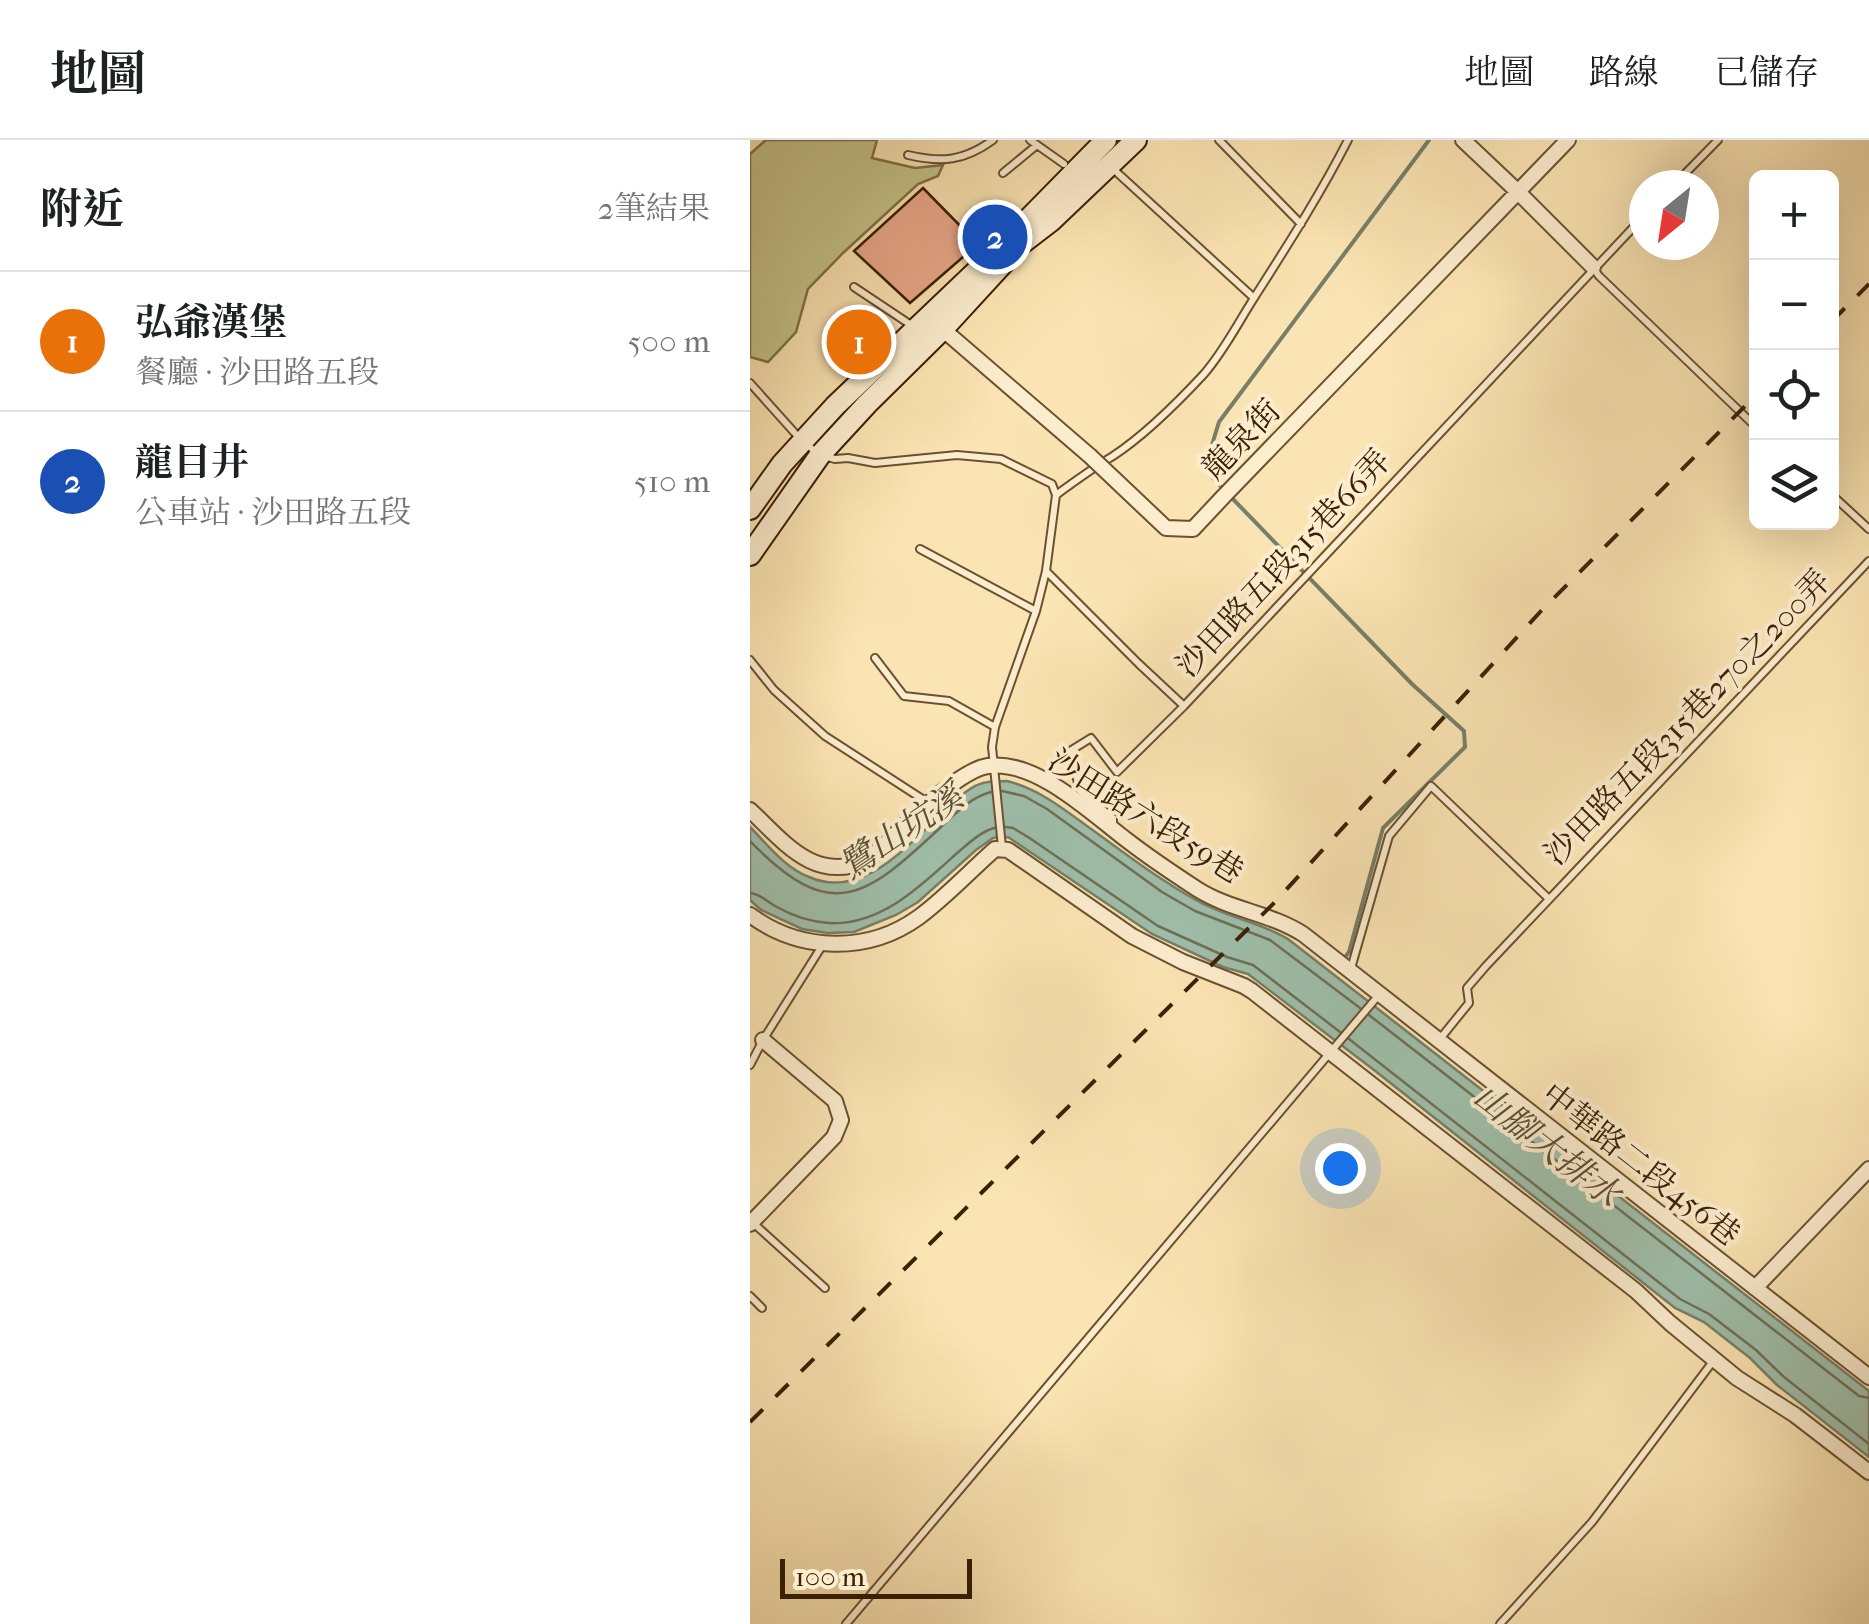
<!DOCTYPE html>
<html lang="zh-TW">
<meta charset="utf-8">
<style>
:root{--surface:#fff;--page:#f2f2f2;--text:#202124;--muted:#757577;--line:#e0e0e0;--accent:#8f2418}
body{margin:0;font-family:"IM FELL French Canon","Noto Serif TC",serif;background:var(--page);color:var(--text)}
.controls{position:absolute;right:30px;top:30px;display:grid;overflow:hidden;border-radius:15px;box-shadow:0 10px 40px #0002}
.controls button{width:90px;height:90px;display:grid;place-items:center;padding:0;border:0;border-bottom:2px solid var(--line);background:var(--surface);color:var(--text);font:50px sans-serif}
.compass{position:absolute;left:879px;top:30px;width:90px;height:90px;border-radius:50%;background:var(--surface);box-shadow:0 10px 40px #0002;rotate:210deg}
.scale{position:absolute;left:30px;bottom:25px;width:192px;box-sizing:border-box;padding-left:10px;border:5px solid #3b2004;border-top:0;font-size:28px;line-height:35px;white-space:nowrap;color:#3b2004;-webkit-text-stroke:8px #fcedce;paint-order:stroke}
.you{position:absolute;left:590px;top:1028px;width:35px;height:35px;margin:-25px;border:8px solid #fff;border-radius:50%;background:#1a73e8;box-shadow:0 0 0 15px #1a73e833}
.badge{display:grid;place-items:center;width:65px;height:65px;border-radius:50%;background:var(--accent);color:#fff;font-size:32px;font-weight:700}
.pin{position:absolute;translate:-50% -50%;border:5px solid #fff;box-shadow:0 2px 10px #0006}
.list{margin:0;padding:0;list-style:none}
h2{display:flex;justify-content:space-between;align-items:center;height:130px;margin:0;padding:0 40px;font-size:42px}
h2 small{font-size:32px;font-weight:400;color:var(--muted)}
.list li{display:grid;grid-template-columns:65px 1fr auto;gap:30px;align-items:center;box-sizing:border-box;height:140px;padding:0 40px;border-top:2px solid var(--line)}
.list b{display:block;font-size:38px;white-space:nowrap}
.list p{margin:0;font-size:32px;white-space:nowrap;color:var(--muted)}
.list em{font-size:32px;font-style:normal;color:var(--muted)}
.icon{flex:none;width:55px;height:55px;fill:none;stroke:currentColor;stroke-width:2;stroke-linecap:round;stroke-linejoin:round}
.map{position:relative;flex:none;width:1119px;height:1484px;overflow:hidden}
header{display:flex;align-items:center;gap:60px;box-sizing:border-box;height:140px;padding:0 50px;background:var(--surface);border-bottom:2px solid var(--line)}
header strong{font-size:48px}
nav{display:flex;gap:55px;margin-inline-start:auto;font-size:35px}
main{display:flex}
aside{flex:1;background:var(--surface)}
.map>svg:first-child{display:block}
.green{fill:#c4c289;stroke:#807146;stroke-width:2.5}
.water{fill:#9fbfab;stroke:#777f68;stroke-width:2.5}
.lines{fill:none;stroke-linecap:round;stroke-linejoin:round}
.shore{stroke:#6d7058;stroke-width:2.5}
.stream{stroke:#777f68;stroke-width:4}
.building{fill:#e9a88a;stroke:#3b2004;stroke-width:2.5}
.lane-casing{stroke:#6b5130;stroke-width:10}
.street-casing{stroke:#6b5130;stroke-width:18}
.secondary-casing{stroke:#3b2004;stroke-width:24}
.lane{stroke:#fcedce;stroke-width:6}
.street{stroke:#fcedce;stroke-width:14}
.secondary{stroke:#fcedce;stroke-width:20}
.rail{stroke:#3b2004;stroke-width:4;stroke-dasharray:18 18;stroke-linecap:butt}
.street-bridge-casing{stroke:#6b5130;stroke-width:18;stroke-linecap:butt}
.street-bridge{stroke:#fcedce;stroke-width:14}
.labels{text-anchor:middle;stroke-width:8;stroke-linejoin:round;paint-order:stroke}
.street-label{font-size:32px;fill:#3b2004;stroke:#fcedce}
.water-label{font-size:35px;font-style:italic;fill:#595036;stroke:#fcedce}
</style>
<header>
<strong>地圖</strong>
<nav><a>地圖</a><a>路線</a><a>已儲存</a></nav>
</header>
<main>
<aside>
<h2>附近<small>2筆結果</small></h2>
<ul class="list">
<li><span class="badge" style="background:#e8710a">1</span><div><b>弘爺漢堡</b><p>餐廳 · 沙田路五段</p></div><em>500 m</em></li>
<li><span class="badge" style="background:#1a4fb4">2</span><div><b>龍目井</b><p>公車站 · 沙田路五段</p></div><em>510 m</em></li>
</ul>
</aside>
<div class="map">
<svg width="1119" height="1484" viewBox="0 0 1119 1484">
<rect width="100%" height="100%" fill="#fbe4b3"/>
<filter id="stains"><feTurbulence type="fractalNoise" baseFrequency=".002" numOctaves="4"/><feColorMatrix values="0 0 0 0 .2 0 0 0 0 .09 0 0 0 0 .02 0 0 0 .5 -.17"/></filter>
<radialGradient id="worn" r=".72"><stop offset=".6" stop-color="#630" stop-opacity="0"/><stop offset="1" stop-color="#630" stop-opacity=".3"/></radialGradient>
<!-- green -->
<path class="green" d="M16,0H127L122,18L165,28L193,25L188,36L168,44L93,113L58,149L46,192L18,222L0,217V14Z"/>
<!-- water -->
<path class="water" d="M257,641C288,649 311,667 337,686C372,711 408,739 446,760C475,777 510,782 538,799L1119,1251V1317L1027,1245L1000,1218L954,1182L925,1168L624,930L498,834L473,827L402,794L258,697L243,698L226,710L168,762L146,775L104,792L78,793L52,789L11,770L0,760V687C17,704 35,728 59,737C114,761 159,703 196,670C207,660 218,647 233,643C240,641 250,641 257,641Z"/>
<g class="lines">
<!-- shore -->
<path class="shore" d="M252,651L274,656L297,669L412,752L445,771L520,800L610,868
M256,687L263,688L281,699L408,786L477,817L503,825L590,892
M0,701C82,786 116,757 191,687C206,673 221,657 241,652
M0,753C11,754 17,762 27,767C43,776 61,782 79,783C130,786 171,746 206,714C218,704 230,692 244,688
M619,875L1109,1256L1119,1258
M599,899L930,1159L959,1174L1006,1210L1034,1237L1119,1304"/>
<!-- stream -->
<path class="stream" d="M474,350L463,338L461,308L469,282L679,0
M481,357L662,544L714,591L715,607L633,688L599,812L592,821"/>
</g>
<!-- building -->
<path class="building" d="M173,48L228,104L160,163L104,111Z"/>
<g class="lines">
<defs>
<path id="lane" d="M280,0L314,24
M469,0L551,84
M158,15C192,23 214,21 243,0
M361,27L504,158
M253,33L287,5
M924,45L968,0
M844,129L849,136L1006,287
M104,147L161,185
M0,243L52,301L70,315L85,319L98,318L125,323L207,315L251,319L302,344L306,355L296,431L286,471L245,587L242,607L252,707
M306,355C325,341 343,328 363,316C395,295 428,262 454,234C474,211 488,183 504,158C537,106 570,55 598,0
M1082,355L1119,389
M170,409L286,471
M297,432L389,524L434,566
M125,518L154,556L199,561L245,587
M0,520L24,550L75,596L177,662
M363,685V678L330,651L320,611L341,598L367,632L434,566L894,76
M600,832L639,696L681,646L799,759
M689,900L719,863L717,848L736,826L1119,421
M0,925L13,900L72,806
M1,1081L75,1148
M0,1156L12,1168
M96,1484L628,856
M750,1484L842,1382L964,1220"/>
<path id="street" d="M713,0L767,51L843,127
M189,186L340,316
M473,357L818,0
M0,670C35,703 65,744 118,720C146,696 204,631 238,626C286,619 342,674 378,701C400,718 424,734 447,749C480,770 520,773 553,794L1119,1237
M0,775C50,812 118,814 169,777C196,757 220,731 245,709L258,710L382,796L433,822L494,846L502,851L886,1151L920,1183L987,1238L1045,1275L1119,1332
M0,1084L84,997L91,980L85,961L13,900
M1005,1148L1119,1029"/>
<path id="secondary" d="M0,369L32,324L85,266L236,122L356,0
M0,415L70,315L117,264L193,189L271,104L301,81L386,0"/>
</defs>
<!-- lane casing -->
<use href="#lane" class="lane-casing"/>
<!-- street casing -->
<use href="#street" class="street-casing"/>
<!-- secondary casing -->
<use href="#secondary" class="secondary-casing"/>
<!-- lane -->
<use href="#lane" class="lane"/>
<!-- street -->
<use href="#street" class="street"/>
<!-- secondary -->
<use href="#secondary" class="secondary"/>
<!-- rail -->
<path class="rail" d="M1082,181L1119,144
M0,1282L524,763L791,471L1006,255"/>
<defs>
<path id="street-bridge" d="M340,316L416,388L443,389L473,357"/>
</defs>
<!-- street-bridge casing -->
<use href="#street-bridge" class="street-bridge-casing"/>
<!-- street-bridge -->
<use href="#street-bridge" class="street-bridge"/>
</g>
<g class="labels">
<!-- street labels -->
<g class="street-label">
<text transform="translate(491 299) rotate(-46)" y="11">龍泉街</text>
<text transform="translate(533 423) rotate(-47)" y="11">沙田路五段315巷66弄</text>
<text transform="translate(937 577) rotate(-46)" y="11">沙田路五段315巷270之200弄</text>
<text transform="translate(396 676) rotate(32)" y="11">沙田路六段59巷</text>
<text transform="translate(891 1024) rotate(38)" y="11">中華路二段456巷</text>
</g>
<!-- water labels -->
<g class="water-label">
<text transform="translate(151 691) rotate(-34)" y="12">鷺山坑溪</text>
<text transform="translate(797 1005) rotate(38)" y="12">山腳大排水</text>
</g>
</g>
<rect width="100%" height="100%" filter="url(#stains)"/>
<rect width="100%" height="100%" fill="url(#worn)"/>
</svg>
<div class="controls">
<button>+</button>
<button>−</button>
<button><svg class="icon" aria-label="locate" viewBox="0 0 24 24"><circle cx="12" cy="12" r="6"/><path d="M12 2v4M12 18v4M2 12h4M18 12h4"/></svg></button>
<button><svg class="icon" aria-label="layers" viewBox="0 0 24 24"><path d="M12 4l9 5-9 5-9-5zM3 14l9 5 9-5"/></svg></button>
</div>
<svg class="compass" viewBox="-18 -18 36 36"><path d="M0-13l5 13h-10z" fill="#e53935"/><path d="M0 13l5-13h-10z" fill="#757577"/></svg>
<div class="scale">100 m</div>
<div class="you"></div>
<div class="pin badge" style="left:109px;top:202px;background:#e8710a">1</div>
<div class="pin badge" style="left:245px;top:97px;background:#1a4fb4">2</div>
</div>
</main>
